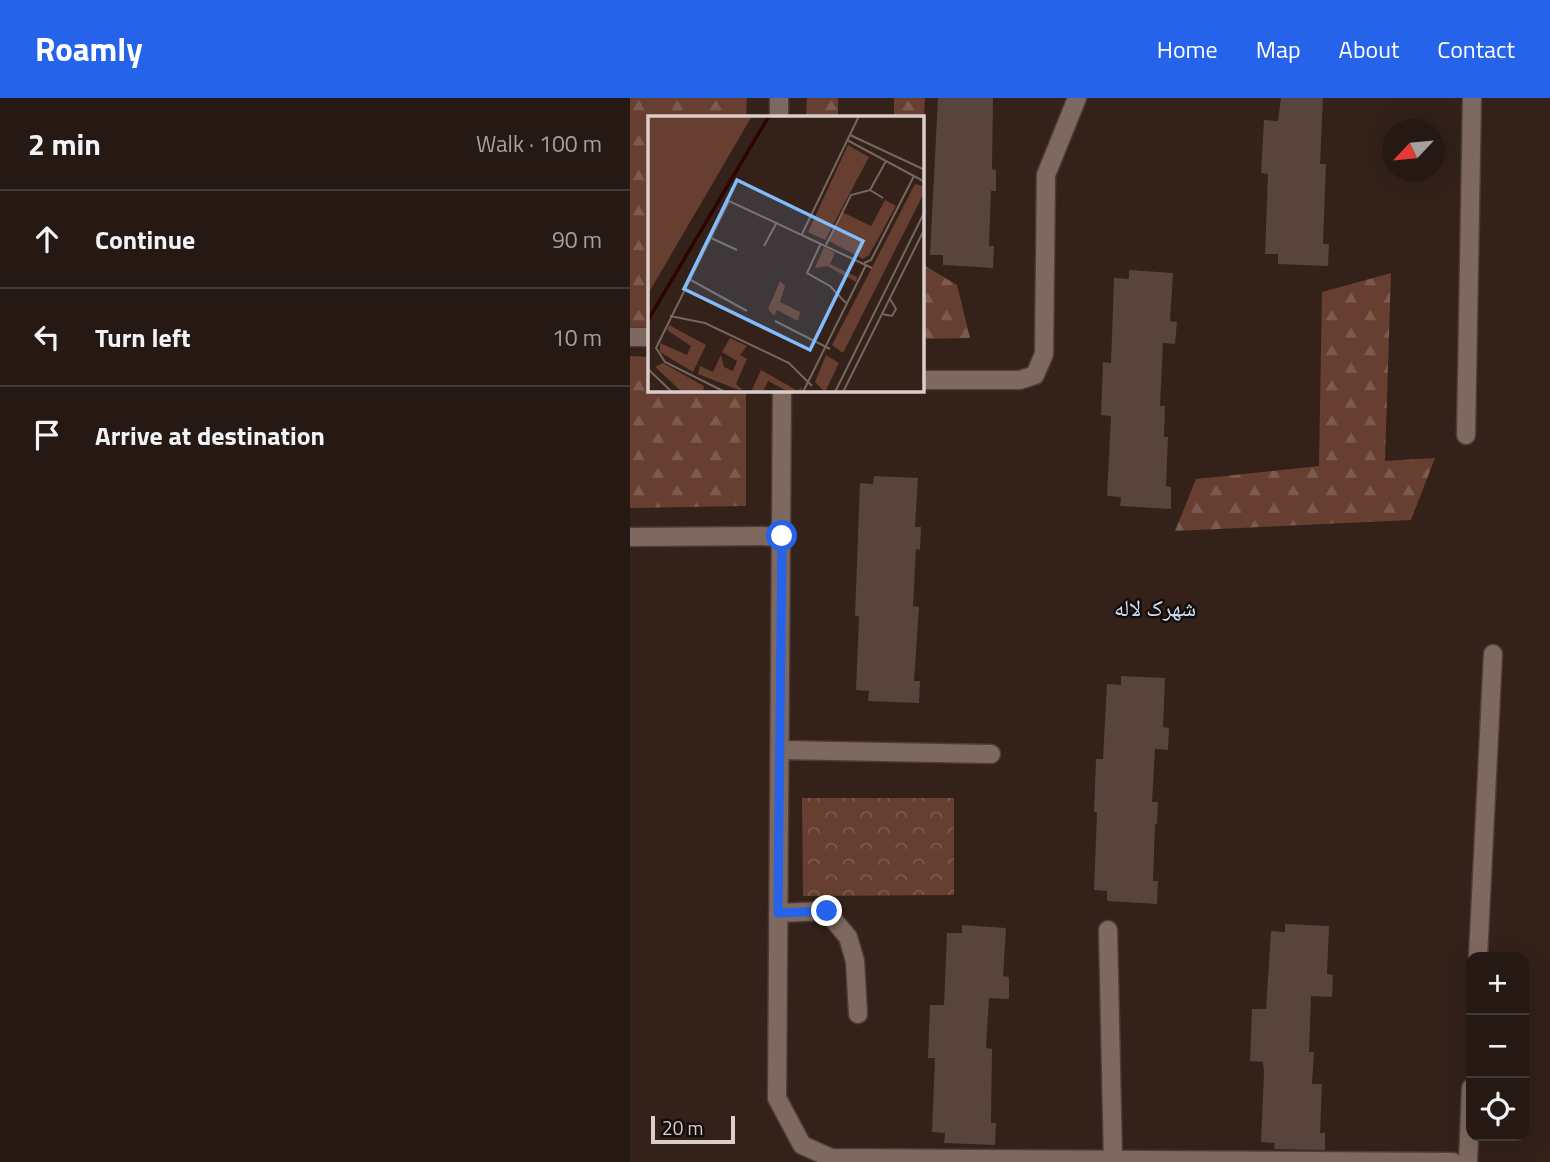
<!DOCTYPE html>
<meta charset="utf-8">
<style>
:root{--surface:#261914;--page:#2e221d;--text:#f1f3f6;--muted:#a4a0a0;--line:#423834;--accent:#2563eb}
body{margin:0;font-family:"Titillium Web","Noto Naskh Arabic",sans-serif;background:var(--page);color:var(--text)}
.controls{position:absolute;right:21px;bottom:21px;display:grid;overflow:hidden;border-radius:14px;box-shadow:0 7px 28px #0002}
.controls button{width:63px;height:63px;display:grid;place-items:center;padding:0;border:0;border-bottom:2px solid var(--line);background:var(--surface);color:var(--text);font:35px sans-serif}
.compass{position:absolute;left:752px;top:21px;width:63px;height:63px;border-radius:50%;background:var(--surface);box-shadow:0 7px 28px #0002;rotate:244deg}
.scale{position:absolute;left:21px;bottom:18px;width:84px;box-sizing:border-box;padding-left:7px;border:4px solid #dbceca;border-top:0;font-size:19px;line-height:24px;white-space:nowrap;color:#dbceca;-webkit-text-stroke:5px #150d0a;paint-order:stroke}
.stop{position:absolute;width:21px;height:21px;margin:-16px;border:5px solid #2563eb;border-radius:50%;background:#fff}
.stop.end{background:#2563eb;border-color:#fff;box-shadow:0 2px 7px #0008}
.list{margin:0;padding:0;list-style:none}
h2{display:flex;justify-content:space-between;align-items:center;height:91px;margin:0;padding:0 28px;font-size:30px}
h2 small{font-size:23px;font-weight:400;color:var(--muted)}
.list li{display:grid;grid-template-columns:46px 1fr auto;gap:21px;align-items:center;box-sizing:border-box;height:98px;padding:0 28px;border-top:2px solid var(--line)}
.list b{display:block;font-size:26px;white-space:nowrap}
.list em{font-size:23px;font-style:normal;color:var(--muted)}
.icon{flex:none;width:38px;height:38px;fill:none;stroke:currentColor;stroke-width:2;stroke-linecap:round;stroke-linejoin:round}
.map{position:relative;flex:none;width:920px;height:1064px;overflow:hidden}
header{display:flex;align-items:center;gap:42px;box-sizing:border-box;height:98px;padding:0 35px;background:var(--accent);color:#fff}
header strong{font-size:33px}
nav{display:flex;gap:38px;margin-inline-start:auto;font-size:24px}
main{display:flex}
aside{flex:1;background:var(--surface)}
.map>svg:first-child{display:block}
.forest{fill:url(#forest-firs)}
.park{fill:url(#park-crowns)}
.building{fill:#58443c}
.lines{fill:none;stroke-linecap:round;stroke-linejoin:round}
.street-casing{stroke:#4c3d38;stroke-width:21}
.street{stroke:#7e6860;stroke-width:18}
.route{stroke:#2563eb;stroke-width:9}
.labels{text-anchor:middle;stroke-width:5;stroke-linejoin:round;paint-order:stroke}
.neighbourhood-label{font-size:23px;fill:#cbe0f8;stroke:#150d0a}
.inset-river{fill:none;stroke:#2c0400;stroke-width:3.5}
.inset-road{fill:none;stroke:#766660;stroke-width:2}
.view{fill:#83bcfb;fill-opacity:0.15;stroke:#83bcfb;stroke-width:3.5}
.inset-edge{fill:none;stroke:#dbceca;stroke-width:3.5}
</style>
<header>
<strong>Roamly</strong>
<nav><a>Home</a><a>Map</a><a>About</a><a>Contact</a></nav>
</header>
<main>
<aside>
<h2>2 min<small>Walk · 100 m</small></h2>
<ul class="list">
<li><svg class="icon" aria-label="ahead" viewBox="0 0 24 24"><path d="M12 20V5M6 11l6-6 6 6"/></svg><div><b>Continue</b></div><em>90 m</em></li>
<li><svg class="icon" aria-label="left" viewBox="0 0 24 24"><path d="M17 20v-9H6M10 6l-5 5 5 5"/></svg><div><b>Turn left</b></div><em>10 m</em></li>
<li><svg class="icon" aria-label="arrive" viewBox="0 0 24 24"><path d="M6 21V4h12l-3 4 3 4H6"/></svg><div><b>Arrive at destination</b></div></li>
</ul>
</aside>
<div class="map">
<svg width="920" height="1064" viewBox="0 0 920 1064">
<defs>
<pattern id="forest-firs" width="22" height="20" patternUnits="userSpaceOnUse" patternTransform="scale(1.75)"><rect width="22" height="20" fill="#673f30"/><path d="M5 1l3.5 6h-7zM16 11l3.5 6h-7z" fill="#7c5a4d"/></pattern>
<pattern id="park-crowns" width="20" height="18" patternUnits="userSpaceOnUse" patternTransform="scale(1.75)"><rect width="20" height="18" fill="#673f30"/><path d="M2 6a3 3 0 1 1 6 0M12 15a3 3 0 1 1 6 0" fill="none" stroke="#7c5a4d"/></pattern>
</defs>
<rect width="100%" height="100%" fill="#33211a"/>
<!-- forest -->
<path class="forest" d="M0,0H117L116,19H19V235H0Z
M177,0H208V19H176Z
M264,0H295L292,48V19H264Z
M292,166L327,187L340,240L292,241Z
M761,175L755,363L805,360L781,422L545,433L566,381L689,368L692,194Z
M0,258L19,259V292H116V408L0,410Z"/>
<!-- park -->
<path class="park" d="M172,700H324V797L173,798Z"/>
<!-- building -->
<path class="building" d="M308,0H363L362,71L366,72V93H361L359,148H364L363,170L313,167V157H300Z
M651,0H693L690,66H696L693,146H699L698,168L648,166V156H635L638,76L631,75L634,22L648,23Z
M499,172L543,175L540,223L547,224L545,246L533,245L530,308H535L534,339H538L536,388L541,389V411L490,408L491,399L477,398L481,318L471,317L473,264L481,265L484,180L499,181Z
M244,378L288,380L285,429H291L290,452L286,451L283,508L289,509L284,583H290L289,605L238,603L239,593L226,592L229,518H225L230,385L243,386Z
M491,578L535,580L533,629L539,630L538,652L525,651L522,704H528L527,726H525L523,783H528L527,806L477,803V793L464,792L467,714H464L466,661H473L477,586L491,587Z
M655,826L699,828L697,876L703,877L702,899L681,898L679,954H684L682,986H692L690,1035H695V1052L644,1051L645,1045L631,1044L634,974L633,964L620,963L622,911H636L641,833L655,834Z
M332,827L376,830L373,878L379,879V901L359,900L356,950L362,951L361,1025H366L365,1047L314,1045L315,1035L302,1034L305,960H298L300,907H314L317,835H332Z"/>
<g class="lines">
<defs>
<path id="street" d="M149,0V19
M0,239H19
M292,282H390L405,277L414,256L416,77L447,0
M152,292L147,1000L172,1047L201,1060L823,1064
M836,337L842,0
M0,439L152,438
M150,652L361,656
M148,815L196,813L218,839L225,863L228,916
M478,832L483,1062
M848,859L863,556
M838,1064L841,990"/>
</defs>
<!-- street casing -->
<use href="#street" class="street-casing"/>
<!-- street -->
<use href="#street" class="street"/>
</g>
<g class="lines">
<!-- route -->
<path class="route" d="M152,438L148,815L197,813"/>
</g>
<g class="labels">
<!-- neighbourhood labels -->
<g class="neighbourhood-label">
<text x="525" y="518">شهرک لاله</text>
</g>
</g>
<!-- overview -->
<g transform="translate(18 18)">
<rect width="276" height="276" fill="#33211a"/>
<path d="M0,0H104L0,178Z" fill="#673f30"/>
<path d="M200,29L221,41L177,124L160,116ZM267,68L275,70V79L195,237L184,229ZM237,84L248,90L221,139L215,143L181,125L194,96L223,110ZM176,131L187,137L182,148L209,161L208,166L179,150L167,152ZM132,165L137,170L132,186L152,196L150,205L129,194L126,200L120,193ZM21,209L58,229L45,256L12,236V227L39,239L43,230L19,214ZM82,222L99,230L92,239L99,243L88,268L96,276L50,258L52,250L65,256L73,239L76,251L85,255L89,245L74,236ZM178,239L191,247L177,276L167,266ZM15,247L56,270L55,276H34L7,251ZM113,254L150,275L154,270L152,276H141L120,265L115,276H103Z" fill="#673f30"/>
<path class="inset-river" d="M0,204L121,0"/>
<path class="inset-road" d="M202,19L277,54M199,24L277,66M222,74L238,45M154,118L211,0M61,121L89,134M173,127L159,157L182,170L198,187M178,129L203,79L222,74L235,82M116,130L129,106M216,147L223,144L266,60M41,163L99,195M234,198L244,200L248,193L242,183M22,200L57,207L141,247L164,270M127,205L182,233M0,253L24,276M77,276L17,246L8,232L81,85L224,152M155,276L218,149M187,276L277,95M195,276L277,112"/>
<path class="view" d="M89,64L215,125L162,234L36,173Z"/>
<rect width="276" height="276" class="inset-edge"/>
</g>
</svg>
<div class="controls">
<button>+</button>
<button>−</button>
<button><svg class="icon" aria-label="locate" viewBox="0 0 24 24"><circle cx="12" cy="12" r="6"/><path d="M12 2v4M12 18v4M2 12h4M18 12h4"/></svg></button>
</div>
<svg class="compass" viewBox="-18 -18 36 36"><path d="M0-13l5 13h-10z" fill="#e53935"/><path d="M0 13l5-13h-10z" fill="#a4a0a0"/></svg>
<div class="scale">20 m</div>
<div class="stop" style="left:152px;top:438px"></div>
<div class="stop end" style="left:197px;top:813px"></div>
</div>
</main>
